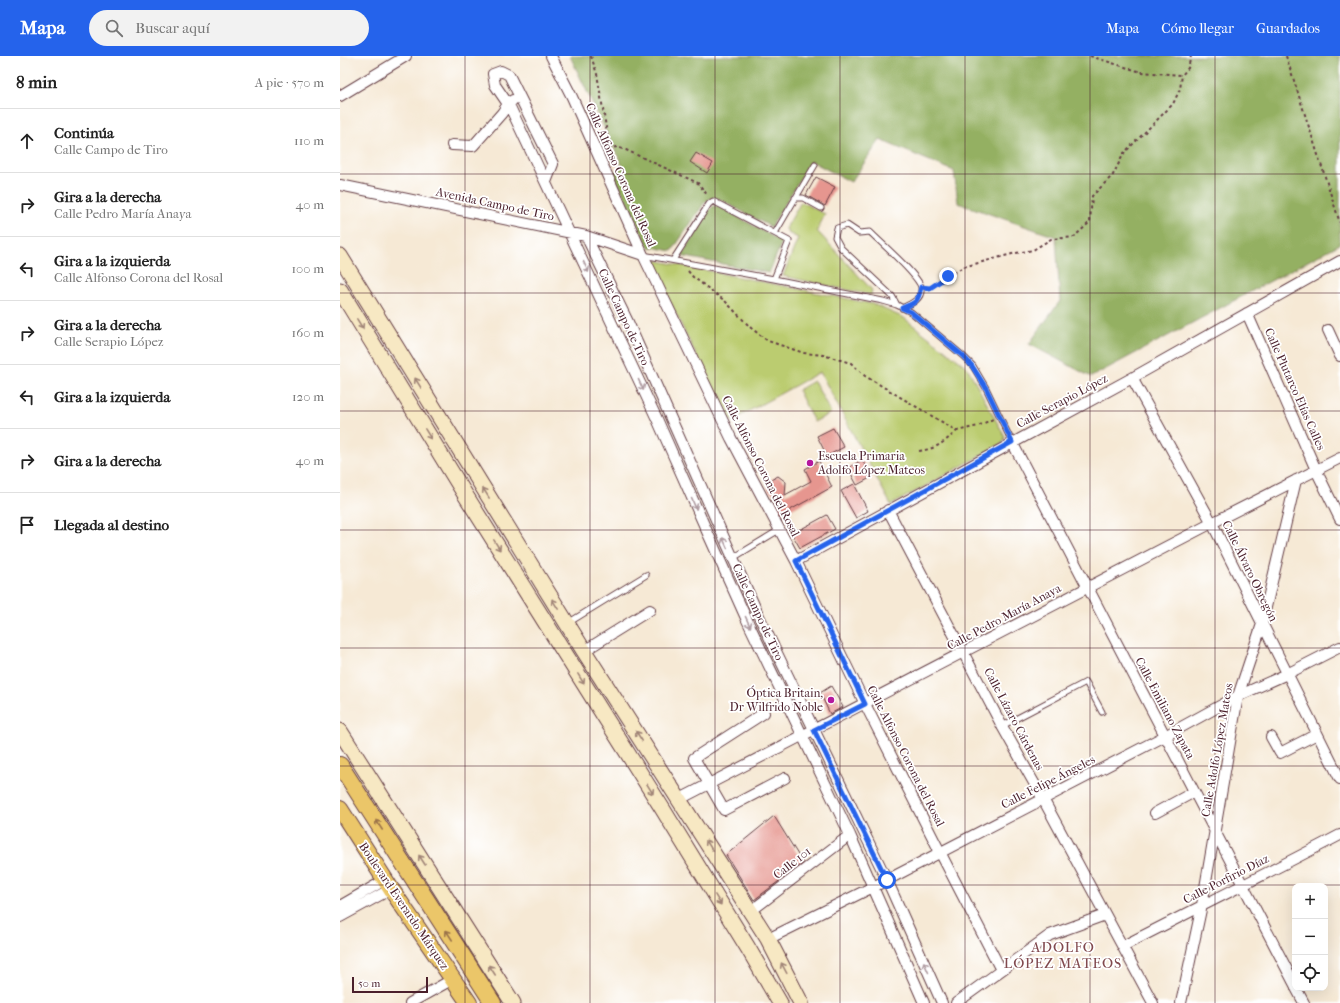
<!DOCTYPE html>
<html lang="es">
<meta charset="utf-8">
<style>
:root{--surface:#fff;--page:#f2f2f2;--text:#222;--muted:#767676;--line:#e0e0e0;--accent:#2563eb}
body{margin:0;font-family:"IM FELL French Canon",serif;background:var(--page);color:var(--text)}
.controls{position:absolute;right:12px;bottom:12px;display:grid;overflow:hidden;border-radius:8px;box-shadow:0 4px 16px #0002}
.controls button{width:36px;height:36px;display:grid;place-items:center;padding:0;border:0;border-bottom:1px solid var(--line);background:var(--surface);color:var(--text);font:20px sans-serif}
.scale{position:absolute;left:12px;bottom:10px;width:76px;box-sizing:border-box;padding-left:4px;border:2px solid #4a1f2b;border-top:0;font-size:11px;line-height:14px;white-space:nowrap;color:#4a1f2b;-webkit-text-stroke:3px #fff;paint-order:stroke}
.stop{position:absolute;width:12px;height:12px;margin:-9px;border:3px solid #2563eb;border-radius:50%;background:#fff}
.stop.end{background:#2563eb;border-color:#fff;box-shadow:0 1px 4px #0008}
.list{margin:0;padding:0;list-style:none}
h2{display:flex;justify-content:space-between;align-items:center;height:52px;margin:0;padding:0 16px;font-size:17px}
h2 small{font-size:13px;font-weight:400;color:var(--muted)}
.list li{display:grid;grid-template-columns:26px 1fr auto;gap:12px;align-items:center;box-sizing:border-box;height:64px;padding:0 16px;border-top:1px solid var(--line)}
.list b{display:block;font-size:15px;white-space:nowrap}
.list p{margin:0;font-size:13px;white-space:nowrap;color:var(--muted)}
.list em{font-size:13px;font-style:normal;color:var(--muted)}
.icon{flex:none;width:22px;height:22px;fill:none;stroke:currentColor;stroke-width:2;stroke-linecap:round;stroke-linejoin:round}
.map{position:relative;flex:none;width:1000px;height:947px;overflow:hidden}
header{display:flex;align-items:center;gap:24px;box-sizing:border-box;height:56px;padding:0 20px;background:var(--accent);color:#fff}
header strong{font-size:19px}
nav{display:flex;gap:22px;margin-inline-start:auto;font-size:14px}
.search{width:280px;height:36px;background:var(--page);display:flex;align-items:center;gap:10px;box-sizing:border-box;padding:0 14px;border-radius:22px;color:var(--muted);font-size:15px}
main{display:flex}
aside{flex:1;background:var(--surface)}
.map>svg:first-child{display:block}
.green{fill:#bbcc6f;stroke:#82764d}
.forest{fill:#94b062;stroke:#6f6846}
.building{fill:#e6968f}
.lines{fill:none;stroke-linecap:round;stroke-linejoin:round}
.lane-casing{stroke:#643d44;stroke-width:7}
.street-casing{stroke:#643d44;stroke-width:12}
.secondary-casing{stroke:#643d44;stroke-width:17}
.primary-casing{stroke:#643d44;stroke-width:18}
.path{stroke:#643d44;stroke-width:2;stroke-dasharray:3 3;stroke-linecap:butt}
.lane{stroke:#fff;stroke-width:5}
.street{stroke:#fff;stroke-width:10}
.secondary{stroke:#f7e8c3;stroke-width:15}
.primary{stroke:#ebc669;stroke-width:16}
.oneway{stroke:#ae9aa0}
.oneway2{stroke:#a08477}
.oneway3{stroke:#9a724a}
.route{stroke:#2563eb;stroke-width:5}
.grid{fill:none;stroke:#4a1f2b;stroke-width:1;stroke-opacity:0.55}
.poi-dot{fill:#b5179e;stroke:#fff;stroke-width:1.5}
.labels{text-anchor:middle;stroke-width:3.5;stroke-linejoin:round;paint-order:stroke}
.street-label{font-size:12px;fill:#4a1f2b;stroke:#fff}
.poi-label{font-size:12px;fill:#4a1f2b;stroke:#fff;text-anchor:start}
.quarter-label{font-size:14px;letter-spacing:1px;fill:#81494e;stroke:#fff}
</style>
<header>
<strong>Mapa</strong>
<div class="search"><svg class="icon" aria-label="search" viewBox="0 0 24 24"><circle cx="10" cy="10" r="6"/><path d="M15 15l6 6"/></svg>Buscar aquí</div>
<nav><a>Mapa</a><a>Cómo llegar</a><a>Guardados</a></nav>
</header>
<main>
<aside>
<h2>8 min<small>A pie · 570 m</small></h2>
<ul class="list">
<li><svg class="icon" aria-label="ahead" viewBox="0 0 24 24"><path d="M12 20V5M6 11l6-6 6 6"/></svg><div><b>Continúa</b><p>Calle Campo de Tiro</p></div><em>110 m</em></li>
<li><svg class="icon" aria-label="right" viewBox="0 0 24 24"><path d="M7 20v-9h11M14 6l5 5-5 5"/></svg><div><b>Gira a la derecha</b><p>Calle Pedro María Anaya</p></div><em>40 m</em></li>
<li><svg class="icon" aria-label="left" viewBox="0 0 24 24"><path d="M17 20v-9H6M10 6l-5 5 5 5"/></svg><div><b>Gira a la izquierda</b><p>Calle Alfonso Corona del Rosal</p></div><em>100 m</em></li>
<li><svg class="icon" aria-label="right" viewBox="0 0 24 24"><path d="M7 20v-9h11M14 6l5 5-5 5"/></svg><div><b>Gira a la derecha</b><p>Calle Serapio López</p></div><em>160 m</em></li>
<li><svg class="icon" aria-label="left" viewBox="0 0 24 24"><path d="M17 20v-9H6M10 6l-5 5 5 5"/></svg><div><b>Gira a la izquierda</b></div><em>120 m</em></li>
<li><svg class="icon" aria-label="right" viewBox="0 0 24 24"><path d="M7 20v-9h11M14 6l5 5-5 5"/></svg><div><b>Gira a la derecha</b></div><em>40 m</em></li>
<li><svg class="icon" aria-label="arrive" viewBox="0 0 24 24"><path d="M6 21V4h12l-3 4 3 4H6"/></svg><div><b>Llegada al destino</b></div></li>
</ul>
</aside>
<div class="map">
<svg width="1000" height="947" viewBox="0 0 1000 947">
<rect width="100%" height="100%" fill="#fff"/>
<filter id="ink" filterUnits="userSpaceOnUse"><feTurbulence type="fractalNoise" baseFrequency=".025" numOctaves="2"/><feDisplacementMap in="SourceGraphic" scale="8" xChannelSelector="R" yChannelSelector="G"/><feConvolveMatrix kernelMatrix="1 2 1 2 8 2 1 2 1" color-interpolation-filters="sRGB"/></filter>
<filter id="wash" filterUnits="userSpaceOnUse"><feTurbulence type="fractalNoise" baseFrequency=".012" numOctaves="4" result="noise"/><feDisplacementMap in="SourceGraphic" scale="16" xChannelSelector="R" yChannelSelector="G"/><feGaussianBlur stdDeviation="0.9" result="paint"/><feColorMatrix in="noise" values="0 0 0 0 0 0 0 0 0 0 0 0 0 0 0 0 0 1.4 0 .05"/><feComposite in="paint" operator="in"/></filter>
<g filter="url(#wash)">
<rect width="100%" height="100%" fill="#f6e9d5"/>
<!-- green -->
<path class="green" d="M461,146L485,158L477,175L532,234L531,239L443,220L458,182L448,177L446,172Z
M309,203L533,248L564,262L627,311L665,381L663,387L551,449L480,316L389,366Z
M474,325L491,357L474,366L458,334Z"/>
<!-- forest -->
<path class="forest" d="M230,0H1000V188L751,321L689,288L720,245L716,181L618,147L614,115L540,84L511,126L471,105L431,171L379,143L372,142L365,146L332,195L312,191L309,192L273,117L283,111Z
M374,150H379L442,186L429,217L341,200L370,153Z"/>
<g id="blocks">
<!-- building -->
<path class="building" d="M356,97L373,107L367,117L350,106Z
M476,121L495,131L485,150L466,139Z
M493,372L504,391L487,400L477,380Z
M522,404L532,421L517,429L508,412Z
M479,405L492,431L441,459L434,445L440,442L428,434L429,425L438,420L446,426L445,439L471,425L465,413Z
M514,428L528,455L516,462L501,435Z
M487,459L495,473L460,492L452,478Z
M491,630L503,651L490,658L480,637Z
M434,760L463,807L414,844L386,799Z"/>
</g>
</g>
<g filter="url(#ink)">
<use href="#blocks" fill-opacity="0" stroke="#643d44" stroke-width="1"/>
<g class="lines">
<defs>
<path id="lane" d="M455,142H463L481,152
M435,177L475,109
M303,199L434,223L449,185L373,145L369,148L333,204
M434,223L543,245L557,249L571,256L623,300L633,310L646,332L672,386
M557,249L552,240L501,192L495,181L497,172L507,169L519,177L530,176C540,186 578,219 581,231C583,243 571,248 562,252
M393,502L439,474
M228,567L306,519
M662,670L746,626L762,656"/>
<path id="street" d="M211,0L232,41L303,199L391,382L456,505L525,648L600,796L661,914
M0,40L66,0
M112,89L133,90L162,57L168,48L173,44
M206,126L213,108L169,19L161,15L153,18L155,29L170,51L317,363L365,471L406,562L510,779L584,947
M0,129L246,180L303,199
M246,180L288,266L418,558L547,824L602,947
M907,257L976,414L1000,463
M988,274L1000,300
M792,322L872,467L1000,723
M672,386L955,929
M548,454L662,670L703,743L813,947
M456,505L792,322L1000,205
M244,595L310,554
M424,657L354,702L384,754L445,722
M931,681L940,697L977,678
M340,743L872,467L1000,402
M815,757L854,736
M0,850L45,824
M411,855L510,779
M0,861L51,833
M428,883L547,824L825,680L898,640L947,618L1000,591
M783,890C855,853 928,817 1000,779
M956,932L964,947
M70,947L113,923
M616,947L710,879L765,859
M841,947L862,849L898,640L922,568L956,424"/>
<path id="secondary" d="M0,200L244,595L428,883L461,947
M0,234L126,440L322,752L408,892L440,947
M0,675L173,947"/>
<path id="primary" d="M0,709L153,947
M0,753L51,833L129,947"/>
</defs>
<!-- lane casing -->
<use href="#lane" class="lane-casing"/>
<!-- street casing -->
<use href="#street" class="street-casing"/>
<!-- secondary casing -->
<use href="#secondary" class="secondary-casing"/>
<!-- primary casing -->
<use href="#primary" class="primary-casing"/>
<!-- path -->
<path class="path" d="M251,0L257,18L268,83
M750,0L801,16L842,19L848,12L851,0
M946,0L1000,167
M268,83L272,92L276,91L286,94L358,127L368,140
M268,87L273,106
M348,215L353,221L385,245L411,272L428,285L464,297L483,299L511,307L525,320L617,375L638,370L653,363
M588,232H590L623,211L676,197L693,194L711,183L734,181L750,166L752,140L773,119L784,97L833,48L840,33L842,19
M579,395C596,393 603,387 617,375"/>
<!-- lane -->
<use href="#lane" class="lane"/>
<!-- street -->
<use href="#street" class="street"/>
<!-- secondary -->
<use href="#secondary" class="secondary"/>
<!-- primary -->
<use href="#primary" class="primary"/>
</g>
<!-- one-way arrows -->
<defs><path id="oneway-shaft" d="M-6 0H5M1.5-3L5.5 0L1.5 3" fill="none" stroke-width="1.6" stroke-linecap="round" stroke-linejoin="round"/></defs>
<g class="oneway">
<use href="#oneway-shaft" transform="translate(246 211) rotate(65)"/>
<use href="#oneway-shaft" transform="translate(301 329) rotate(65)"/>
<use href="#oneway-shaft" transform="translate(354 448) rotate(66)"/>
<use href="#oneway-shaft" transform="translate(385 487) rotate(-114)"/>
<use href="#oneway-shaft" transform="translate(408 566) rotate(65)"/>
<use href="#oneway-shaft" transform="translate(586 911) rotate(-114)"/>
</g>
<g class="oneway2">
<use href="#oneway-shaft" transform="translate(20 268) rotate(58)"/>
<use href="#oneway-shaft" transform="translate(78 327) rotate(-122)"/>
<use href="#oneway-shaft" transform="translate(88 378) rotate(58)"/>
<use href="#oneway-shaft" transform="translate(146 437) rotate(-122)"/>
<use href="#oneway-shaft" transform="translate(157 489) rotate(58)"/>
<use href="#oneway-shaft" transform="translate(215 548) rotate(-122)"/>
<use href="#oneway-shaft" transform="translate(241 623) rotate(58)"/>
<use href="#oneway-shaft" transform="translate(299 680) rotate(-123)"/>
<use href="#oneway-shaft" transform="translate(310 733) rotate(58)"/>
<use href="#oneway-shaft" transform="translate(369 789) rotate(-122)"/>
<use href="#oneway-shaft" transform="translate(82 804) rotate(-123)"/>
<use href="#oneway-shaft" transform="translate(378 844) rotate(58)"/>
<use href="#oneway-shaft" transform="translate(444 912) rotate(-118)"/>
<use href="#oneway-shaft" transform="translate(152 914) rotate(-123)"/>
</g>
<g class="oneway3">
<use href="#oneway-shaft" transform="translate(39 769) rotate(-123)"/>
<use href="#oneway-shaft" transform="translate(109 879) rotate(-123)"/>
</g>
</g>
<g class="lines" filter="url(#ink)">
<!-- route -->
<path class="route" d="M547,824L474,674L525,648L456,505L672,386L646,332L632,310L623,300L571,256L562,252C576,247 578,246 581,231L590,232L608,220"/>
</g>
<!-- grid -->
<path class="grid" d="M125,0V947M250,0V947M375,0V947M500,0V947M625,0V947M750,0V947M875,0V947M0,118H1000M0,237H1000M0,355H1000M0,474H1000M0,592H1000M0,710H1000M0,829H1000"/>
<!-- markers -->
<g class="poi-dot">
<circle cx="470" cy="407" r="4"/>
<circle cx="491" cy="644" r="4"/>
</g>
<g class="labels">
<!-- street labels -->
<g class="street-label">
<text transform="translate(281 119) rotate(66)" y="4">Calle Alfonso Corona del Rosal</text>
<text transform="translate(155 148) rotate(12)" y="4">Avenida Campo de Tiro</text>
<text transform="translate(284 261) rotate(65)" y="4">Calle Campo de Tiro</text>
<text transform="translate(955 333) rotate(66)" y="4">Calle Plutarco Elías Calles</text>
<text transform="translate(722 345) rotate(-28)" y="4">Calle Serapio López</text>
<text transform="translate(421 410) rotate(63)" y="4">Calle Alfonso Corona del Rosal</text>
<text transform="translate(910 515) rotate(64)" y="4">Calle Álvaro Obregón</text>
<text transform="translate(418 556) rotate(65)" y="4">Calle Campo de Tiro</text>
<text transform="translate(664 561) rotate(-28)" y="4">Calle Pedro María Anaya</text>
<text transform="translate(825 652) rotate(62)" y="4">Calle Emiliano Zapata</text>
<text transform="translate(674 663) rotate(62)" y="4">Calle Lázaro Cárdenas</text>
<text transform="translate(877 694) rotate(-80)" y="4">Calle Adolfo López Mateos</text>
<text transform="translate(566 700) rotate(63)" y="4">Calle Alfonso Corona del Rosal</text>
<text transform="translate(708 726) rotate(-27)" y="4">Calle Felipe Ángeles</text>
<text transform="translate(452 807) rotate(-38)" y="4">Calle 101</text>
<text transform="translate(886 823) rotate(-27)" y="4">Calle Porfirio Díaz</text>
<text transform="translate(64 850) rotate(56)" y="4">Boulevard Everardo Márquez</text>
</g>
<!-- poi labels -->
<g class="poi-label">
<text x="478" y="404">Escuela Primaria<tspan x="478" dy="14">Adolfo López Mateos</tspan></text>
<text x="483" y="641" text-anchor="end">Óptica Britain,<tspan x="483" dy="14">Dr Wilfrido Noble</tspan></text>
</g>
<!-- quarter labels -->
<g class="quarter-label">
<text x="723" y="896">ADOLFO<tspan x="723" dy="16">LÓPEZ MATEOS</tspan></text>
</g>
</g>
</svg>
<div class="controls">
<button>+</button>
<button>−</button>
<button><svg class="icon" aria-label="locate" viewBox="0 0 24 24"><circle cx="12" cy="12" r="6"/><path d="M12 2v4M12 18v4M2 12h4M18 12h4"/></svg></button>
</div>
<div class="scale">50 m</div>
<div class="stop" style="left:547px;top:824px"></div>
<div class="stop end" style="left:608px;top:220px"></div>
</div>
</main>
